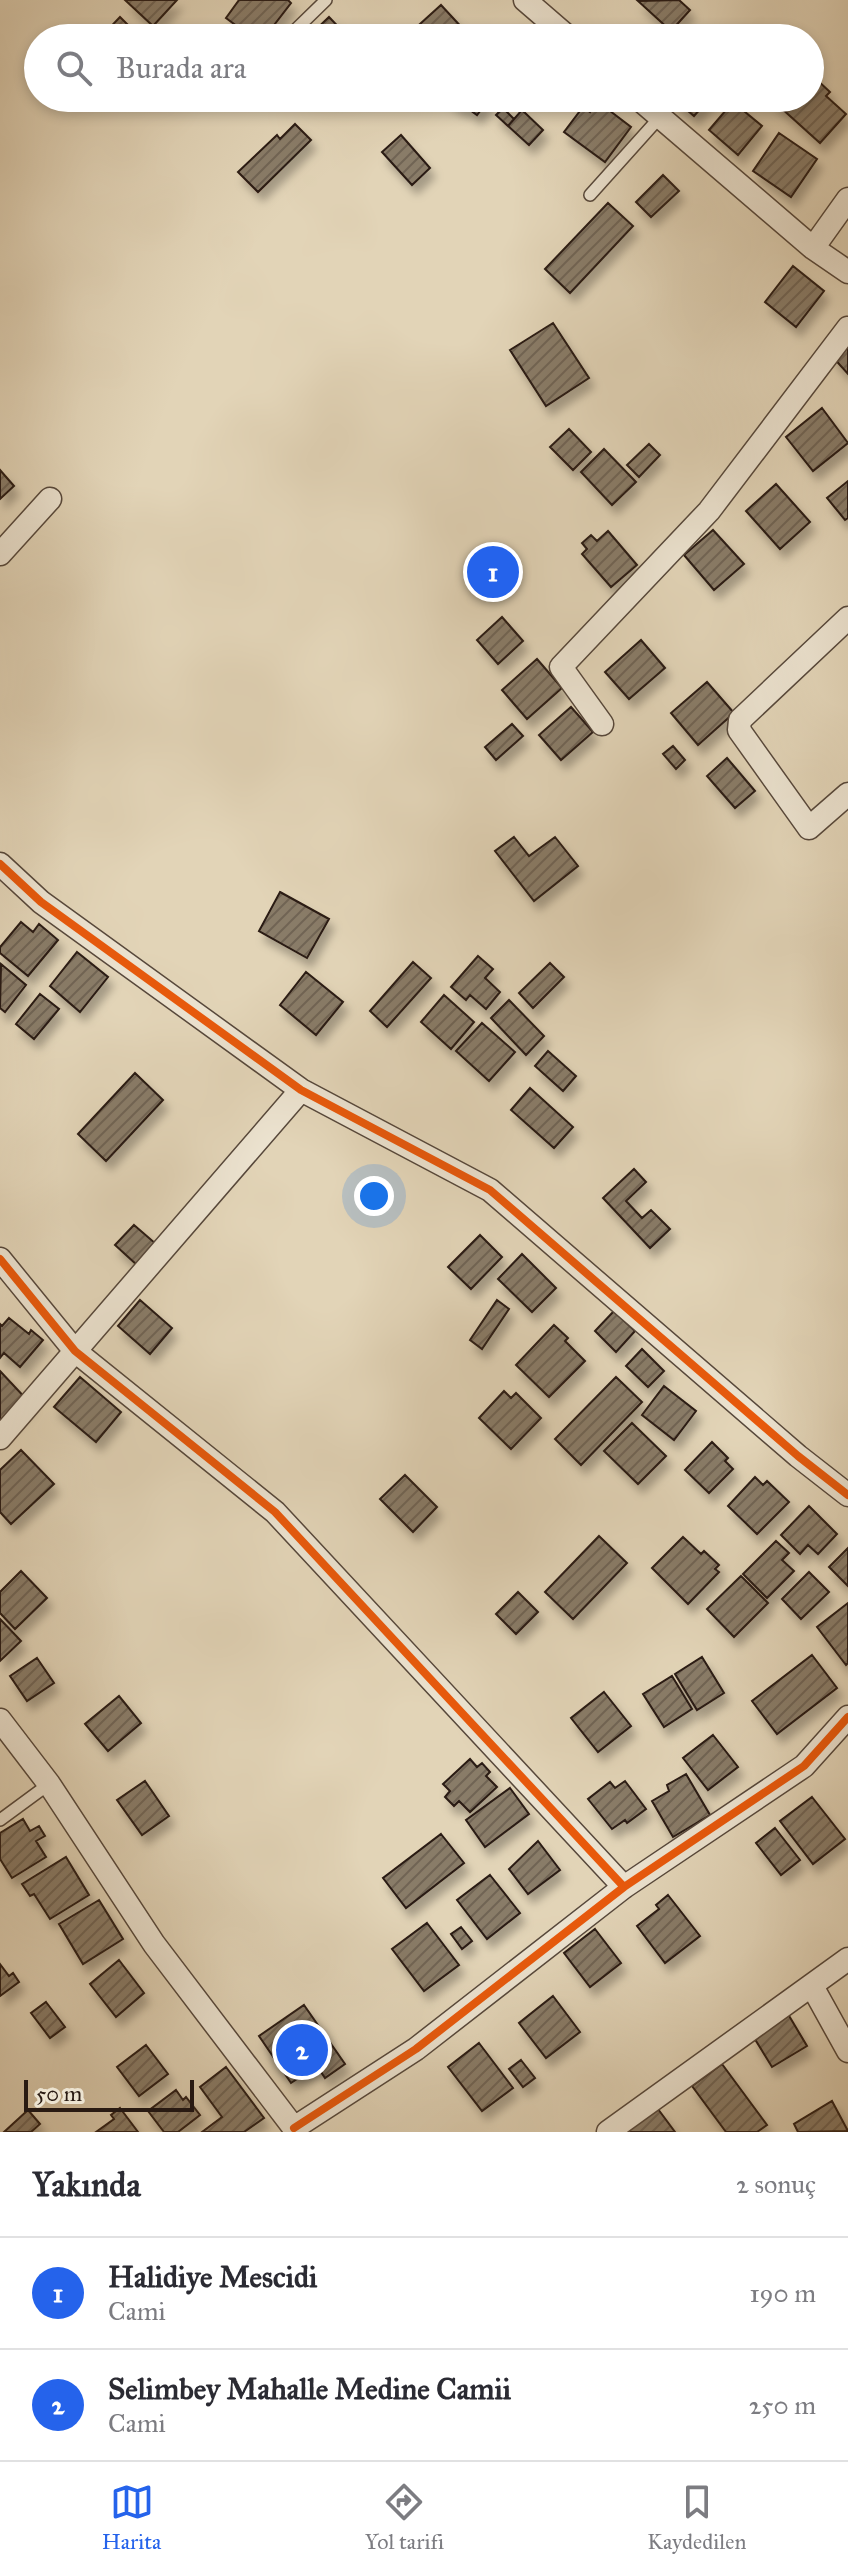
<!DOCTYPE html>
<html lang="tr">
<meta charset="utf-8">
<style>
:root{--surface:#fff;--page:#f7f7f7;--text:#2b2b33;--muted:#7c7c81;--line:#e1e1e2;--accent:#2563eb}
body{margin:0;font-family:"IM FELL Great Primer",serif;background:var(--page);color:var(--text)}
.scale{position:absolute;left:24px;bottom:20px;width:170px;box-sizing:border-box;padding-left:8px;border:4px solid #291a12;border-top:0;font-size:22px;line-height:28px;white-space:nowrap;color:#291a12;-webkit-text-stroke:6px #ece3d0;paint-order:stroke}
.you{position:absolute;left:374px;top:1196px;width:28px;height:28px;margin:-20px;border:6px solid #fff;border-radius:50%;background:#1a73e8;box-shadow:0 0 0 12px #1a73e833}
.badge{display:grid;place-items:center;width:52px;height:52px;border-radius:50%;background:var(--accent);color:#fff;font-size:26px;font-weight:700}
.pin{position:absolute;translate:-50% -50%;border:4px solid #fff;box-shadow:0 2px 8px #0006}
.list{margin:0;padding:0;list-style:none}
h2{display:flex;justify-content:space-between;align-items:center;height:104px;margin:0;padding:0 32px;font-size:34px}
h2 small{font-size:26px;font-weight:400;color:var(--muted)}
.list li{display:grid;grid-template-columns:52px 1fr auto;gap:24px;align-items:center;box-sizing:border-box;height:112px;padding:0 32px;border-top:2px solid var(--line)}
.list b{display:block;font-size:30px;white-space:nowrap}
.list p{margin:0;font-size:26px;white-space:nowrap;color:var(--muted)}
.list em{font-size:26px;font-style:normal;color:var(--muted)}
.icon{flex:none;width:44px;height:44px;fill:none;stroke:currentColor;stroke-width:2;stroke-linecap:round;stroke-linejoin:round}
.map{position:relative;flex:none;width:848px;height:2132px;overflow:hidden}
.search{position:absolute;background:var(--surface);box-shadow:0 4px 12px #0003;left:24px;right:24px;top:24px;height:88px;display:flex;align-items:center;gap:20px;box-sizing:border-box;padding:0 28px;border-radius:44px;color:var(--muted);font-size:30px}
.sheet{height:328px;background:var(--surface)}
nav{display:flex;justify-content:space-around;align-items:center;box-sizing:border-box;height:112px;border-top:2px solid var(--line);background:var(--surface);font-size:22px;color:var(--muted)}
nav a{display:grid;justify-items:center;gap:4px}
nav .on{color:var(--accent)}
.map>svg:first-child{display:block}
.building{fill:url(#building-hatch);stroke:#291a12;stroke-width:2;filter:url(#shadow)}
.lines{fill:none;stroke-linecap:round;stroke-linejoin:round}
.service-casing{stroke:#57483b;stroke-width:14}
.minor-casing{stroke:#57483b;stroke-width:25}
.service{stroke:#ece3d0;stroke-width:11}
.minor{stroke:#ece3d0;stroke-width:22}
.cycleway-casing{stroke:#ece3d0;stroke-width:13}
.cycleway{stroke:#e8590c;stroke-width:8}
</style>
<div class="map">
<svg width="848" height="2132" viewBox="0 0 848 2132">
<defs>
<pattern id="building-hatch" width="6" height="6" patternUnits="userSpaceOnUse" patternTransform="scale(2)"><rect width="6" height="6" fill="#897b68"/><path d="M-1 1l2-2M0 6l6-6M5 7l2-2" fill="none" stroke="#706454"/></pattern>
<filter id="shadow"><feDropShadow dx="5" dy="9" stdDeviation="4" flood-color="#0004"/></filter>
</defs>
<rect width="100%" height="100%" fill="#e2d4b7"/>
<filter id="stains"><feTurbulence type="fractalNoise" baseFrequency=".0025" numOctaves="4"/><feColorMatrix values="0 0 0 0 .2 0 0 0 0 .09 0 0 0 0 .02 0 0 0 .5 -.17"/></filter>
<radialGradient id="worn" r=".72"><stop offset=".6" stop-color="#630" stop-opacity="0"/><stop offset="1" stop-color="#630" stop-opacity=".3"/></radialGradient>
<!-- building -->
<path class="building" d="M125,0H177L153,26Z
M239,0H288L291,3L264,38H253L226,18Z
M679,0L690,10L671,31L638,1Z
M441,5L465,31L456,38H415L410,33Z
M120,17L141,38H100Z
M329,17L349,38H307Z
M815,78L830,92L826,96L846,114L820,143L770,98H810V82Z
M447,98H490L477,115L463,105L461,108Z
M673,98H710L694,116Z
M597,101L631,127L605,162L564,132L583,107L590,112Z
M733,102L762,126L738,155L709,130Z
M503,108L514,119L508,126L496,115Z
M522,110L543,130L529,145L508,126Z
M295,124L311,140L258,192L238,172L277,135L280,139Z
M779,133L817,159L791,197L753,171Z
M401,135L430,168L412,185L382,152Z
M663,175L679,191L651,217L636,202Z
M608,203L633,226L570,293L545,269Z
M793,266L824,291L796,327L765,302Z
M553,323L589,378L546,406L510,350Z
M848,339V374L831,355Z
M822,408L848,443L813,471L786,437Z
M569,429L591,452L573,470L550,447Z
M649,444L660,455L639,477L627,465Z
M604,449L636,482L612,505L581,472Z
M0,470L14,486L0,499Z
M848,481V518L845,520L827,498Z
M776,484L810,522L780,549L746,511Z
M713,530L744,564L714,590L684,555Z
M608,531L637,565L611,587L582,554L587,549L582,543L591,535L597,541Z
M502,617L523,641L498,664L477,640Z
M641,640L665,668L629,699L605,672Z
M537,659L562,688L527,719L502,690Z
M707,682L734,713L698,745L671,713Z
M571,707L593,732L561,760L539,735Z
M512,724L523,736L496,760L485,747Z
M673,746L685,760L676,769L663,754Z
M727,758L755,791L735,808L707,776Z
M514,837L529,856L555,837L578,866L534,901L495,851Z
M280,892L329,919L307,958L259,931Z
M21,922L33,932L39,924L58,940L28,976L0,953V947Z
M77,952L108,977L80,1012L50,986Z
M478,956L493,969L485,978L500,992L486,1009L470,995L466,1000L451,987Z
M413,962L431,978L387,1027L370,1011Z
M550,963L564,977L533,1008L519,993Z
M1,964L26,985L5,1012L0,1008Z
M306,972L343,1002L316,1035L280,1005Z
M40,994L59,1009L34,1039L16,1024Z
M444,995L474,1022L451,1049L421,1022Z
M509,1000L544,1036L526,1055L491,1018Z
M482,1023L515,1052L489,1081L456,1051Z
M548,1051L576,1076L563,1091L535,1066Z
M135,1073L163,1100L106,1161L78,1134Z
M530,1088L573,1127L554,1148L511,1110Z
M634,1169L646,1182L626,1201L642,1218L651,1210L670,1229L650,1248L603,1198Z
M134,1225L156,1244L137,1265L115,1245Z
M480,1235L502,1257L471,1289L448,1267Z
M522,1254L556,1288L532,1312L498,1279Z
M140,1300L172,1328L150,1354L118,1326Z
M497,1300L509,1309L482,1349L470,1340Z
M614,1311L635,1331L616,1352L595,1331Z
M9,1318L29,1334L31,1330L43,1340L20,1367L4,1353L0,1358V1324L2,1326Z
M554,1325L568,1338L565,1341L585,1361L549,1397L516,1365Z
M642,1349L664,1371L648,1387L626,1366Z
M0,1371L29,1402L0,1429Z
M80,1377L121,1412L96,1442L54,1407Z
M616,1377L642,1402L581,1465L555,1439Z
M664,1386L696,1411L674,1440L642,1415Z
M504,1391L511,1398L516,1393L541,1418L511,1449L479,1418Z
M632,1423L666,1456L638,1484L604,1451Z
M712,1442L728,1458L725,1461L733,1469L709,1493L685,1470Z
M21,1450L54,1484L11,1524L0,1512V1470Z
M405,1475L437,1507L413,1532L380,1499Z
M755,1477L763,1485L767,1481L789,1502L757,1534L728,1506Z
M809,1506L837,1534L818,1554L808,1545L800,1554L781,1535Z
M599,1536L627,1563L573,1619L545,1592Z
M683,1537L701,1554L704,1551L719,1565L715,1569L719,1572L688,1604L652,1568Z
M776,1541L789,1553L782,1560L794,1571L767,1598L743,1574Z
M848,1548V1586L829,1567Z
M21,1571L47,1598L15,1629L0,1613V1592Z
M809,1572L829,1592L801,1619L782,1599Z
M741,1576L768,1603L734,1637L707,1609Z
M518,1592L538,1612L516,1634L496,1614Z
M848,1603V1663L846,1665L817,1627Z
M0,1619L21,1641L0,1661Z
M812,1655L837,1688L777,1734L752,1701Z
M702,1657L724,1693L697,1710L675,1674Z
M37,1658L54,1683L27,1701L10,1676Z
M672,1676L692,1709L664,1727L643,1694Z
M604,1692L631,1726L598,1752L571,1718Z
M119,1696L141,1723L108,1751L85,1724Z
M713,1735L738,1767L708,1790L683,1758Z
M470,1759L477,1767L482,1763L490,1772L486,1776L497,1787L470,1812L459,1801L454,1806L445,1797L450,1791L443,1784Z
M686,1774L710,1815L673,1837L652,1801L669,1791L667,1785Z
M145,1781L169,1816L142,1835L117,1800Z
M625,1781L646,1809L627,1823L625,1820L612,1829L588,1799L610,1782L615,1788Z
M510,1788L529,1814L485,1847L466,1820Z
M812,1797L845,1839L813,1864L780,1821Z
M23,1819L30,1831L39,1826L45,1836L36,1841L46,1857L12,1878L0,1859V1833Z
M775,1828L800,1860L781,1875L756,1843Z
M441,1834L464,1863L406,1908L383,1878Z
M538,1841L560,1870L528,1894L509,1869Z
M66,1857L89,1895L50,1919L34,1894L30,1896L22,1884Z
M490,1875L520,1913L487,1939L457,1900Z
M668,1895L700,1936L665,1963L637,1926L659,1909L656,1905Z
M99,1900L123,1939L83,1964L59,1924Z
M427,1923L459,1965L424,1991L392,1949Z
M461,1927L472,1941L462,1949L451,1934Z
M595,1929L621,1963L590,1987L564,1953Z
M119,1960L144,1993L116,2017L90,1984Z
M0,1964L9,1976L13,1973L19,1982L0,1996Z
M553,1996L580,2032L546,2058L519,2023Z
M46,2002L65,2027L50,2038L31,2013Z
M304,2005L345,2064L325,2078L317,2066L291,2083L259,2036Z
M788,2014L807,2046L772,2067L753,2036Z
M479,2043L513,2088L482,2111L448,2067Z
M146,2045L168,2074L139,2096L117,2067Z
M521,2060L535,2078L523,2087L509,2069Z
M722,2064L767,2125L757,2132H726L692,2086Z
M226,2067L264,2118L244,2132H202L222,2117L200,2087Z
M176,2090L183,2100L186,2097L200,2115L178,2132H164L148,2111Z
M832,2101L848,2131L798,2132L794,2124Z
M120,2108L138,2132H96L114,2119L111,2115Z
M658,2109L675,2132H626Z
M28,2110L40,2124L31,2132H4Z"/>
<g class="lines">
<defs>
<path id="service" d="M287,38L326,0
M590,195L660,117
M0,1820L49,1784"/>
<path id="minor" d="M525,0L569,38
M638,98L813,248L848,272
M813,248L848,199
M0,554L50,499
M848,618L740,720L739,730L809,828L848,794
M602,724L561,667L709,511L848,328
M0,864L41,902L301,1090L490,1190L798,1456L848,1495
M0,1259L75,1351L275,1512L624,1887
M0,1438L301,1090
M0,1720L49,1784L154,1944L297,2132
M812,1986L848,2051
M294,2128L416,2049L624,1887L804,1766L848,1717
M608,2132L848,1959"/>
</defs>
<!-- service casing -->
<use href="#service" class="service-casing"/>
<!-- minor casing -->
<use href="#minor" class="minor-casing"/>
<!-- service -->
<use href="#service" class="service"/>
<!-- minor -->
<use href="#minor" class="minor"/>
<defs>
<path id="cycleway" d="M0,864L41,902L301,1090L490,1190L798,1456L848,1495
M0,1259L75,1351L275,1512L624,1887
M294,2128L416,2049L624,1887L804,1766L848,1717"/>
</defs>
<!-- cycleway casing -->
<use href="#cycleway" class="cycleway-casing"/>
<!-- cycleway -->
<use href="#cycleway" class="cycleway"/>
</g>
<rect width="100%" height="100%" filter="url(#stains)"/>
<rect width="100%" height="100%" fill="url(#worn)"/>
</svg>
<div class="scale">50 m</div>
<div class="you"></div>
<div class="pin badge" style="left:493px;top:572px">1</div>
<div class="pin badge" style="left:302px;top:2050px">2</div>
<div class="search"><svg class="icon" aria-label="search" viewBox="0 0 24 24"><circle cx="10" cy="10" r="6"/><path d="M15 15l6 6"/></svg>Burada ara</div>
</div>
<section class="sheet">
<h2>Yakında<small>2 sonuç</small></h2>
<ul class="list">
<li><span class="badge">1</span><div><b>Halidiye Mescidi</b><p>Cami</p></div><em>190 m</em></li>
<li><span class="badge">2</span><div><b>Selimbey Mahalle Medine Camii</b><p>Cami</p></div><em>250 m</em></li>
</ul>
</section>
<nav>
<a class="on"><svg class="icon" aria-label="map" viewBox="0 0 24 24"><path d="M3 6l6-2 6 2 6-2v14l-6 2-6-2-6 2zM9 4v14M15 6v14"/></svg>Harita</a>
<a><svg class="icon" aria-label="directions" viewBox="0 0 24 24"><path d="M12 3l9 9-9 9-9-9zM9 14v-3h6M13 9l2 2-2 2"/></svg>Yol tarifi</a>
<a><svg class="icon" aria-label="saved" viewBox="0 0 24 24"><path d="M7 4h10v16l-5-4-5 4z"/></svg>Kaydedilen</a>
</nav>
